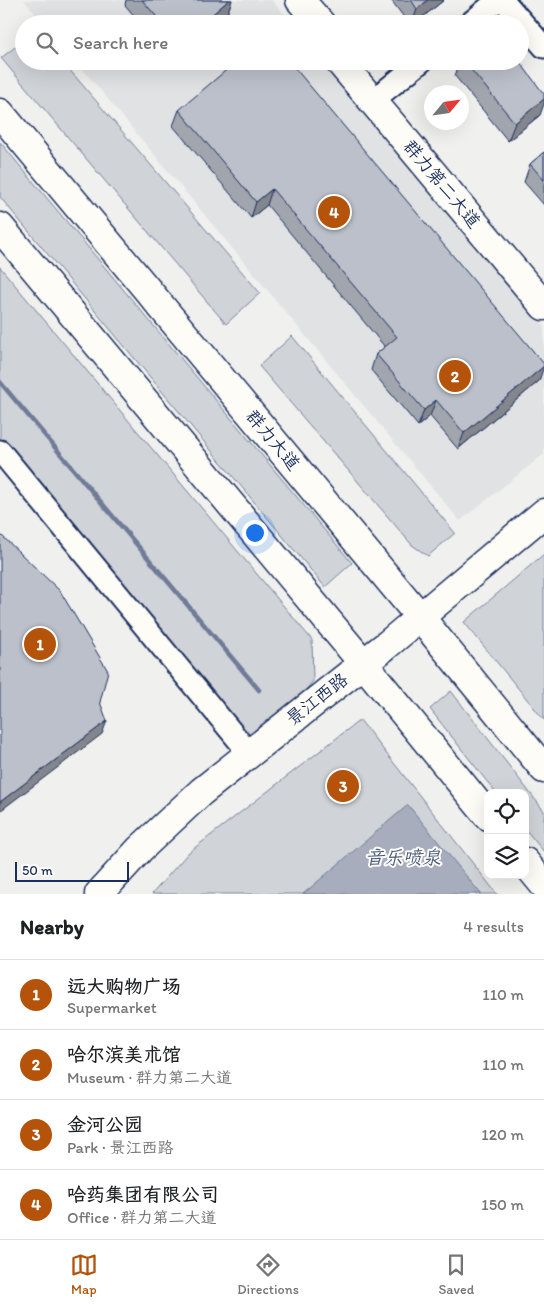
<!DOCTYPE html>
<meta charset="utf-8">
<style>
:root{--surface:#fff;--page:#f2f2f2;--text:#202124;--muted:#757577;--line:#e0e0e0;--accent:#b45309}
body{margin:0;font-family:Itim,"LXGW WenKai TC",sans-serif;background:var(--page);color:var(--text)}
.controls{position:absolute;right:15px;bottom:15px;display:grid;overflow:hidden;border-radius:10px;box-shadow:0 5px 20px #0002}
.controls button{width:45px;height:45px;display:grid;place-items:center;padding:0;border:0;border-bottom:1px solid var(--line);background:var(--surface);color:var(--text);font:25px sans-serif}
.compass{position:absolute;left:424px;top:85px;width:45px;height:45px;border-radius:50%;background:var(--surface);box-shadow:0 5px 20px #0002;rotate:61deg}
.scale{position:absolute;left:15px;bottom:12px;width:114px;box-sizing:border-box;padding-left:5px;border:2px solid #1b2f5e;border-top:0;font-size:14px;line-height:18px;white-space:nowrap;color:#1b2f5e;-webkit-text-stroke:4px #fdfcf7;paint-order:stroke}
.you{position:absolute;left:254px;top:532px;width:18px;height:18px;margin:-12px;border:4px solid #fff;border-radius:50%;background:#1a73e8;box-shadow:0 0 0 8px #1a73e833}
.badge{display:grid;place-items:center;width:32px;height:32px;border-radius:50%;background:var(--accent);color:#fff;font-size:16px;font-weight:700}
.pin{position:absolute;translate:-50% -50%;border:2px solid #fff;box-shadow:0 1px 5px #0006}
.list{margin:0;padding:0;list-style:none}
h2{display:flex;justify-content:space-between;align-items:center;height:65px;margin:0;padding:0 20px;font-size:21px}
h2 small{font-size:16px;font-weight:400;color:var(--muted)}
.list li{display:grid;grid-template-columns:32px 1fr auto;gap:15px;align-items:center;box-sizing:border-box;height:70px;padding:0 20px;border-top:1px solid var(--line)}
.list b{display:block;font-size:19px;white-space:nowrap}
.list p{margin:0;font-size:16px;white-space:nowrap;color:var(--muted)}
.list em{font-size:16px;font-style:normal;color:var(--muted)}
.icon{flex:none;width:28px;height:28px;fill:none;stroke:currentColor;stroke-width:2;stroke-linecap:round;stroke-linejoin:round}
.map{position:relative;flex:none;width:544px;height:894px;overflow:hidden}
.search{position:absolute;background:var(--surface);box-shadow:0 5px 20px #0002;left:15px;right:15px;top:15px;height:55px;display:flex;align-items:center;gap:12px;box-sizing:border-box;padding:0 18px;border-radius:28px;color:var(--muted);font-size:19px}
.sheet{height:345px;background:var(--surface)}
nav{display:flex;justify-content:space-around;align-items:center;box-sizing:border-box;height:70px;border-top:1px solid var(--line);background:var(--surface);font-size:14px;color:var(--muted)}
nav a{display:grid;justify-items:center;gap:2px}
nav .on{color:var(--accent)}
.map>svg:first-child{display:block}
.built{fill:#e0e2e3}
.green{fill:#d0d3d8;stroke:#76819b}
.water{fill:#a7adbd;stroke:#6f7b97}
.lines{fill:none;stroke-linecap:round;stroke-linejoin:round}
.stream{stroke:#6f7b97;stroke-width:4.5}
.minor-casing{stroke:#1b2f5e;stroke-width:25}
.major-casing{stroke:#1b2f5e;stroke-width:31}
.minor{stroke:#fdfcf7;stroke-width:21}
.major{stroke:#fdfcf7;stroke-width:28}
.wall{fill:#a1a5ae;stroke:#1b2f5e}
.shaded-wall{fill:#83868d;stroke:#1b2f5e}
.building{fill:#bbc0ca;stroke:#1b2f5e}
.labels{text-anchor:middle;stroke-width:4;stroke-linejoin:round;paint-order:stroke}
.street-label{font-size:18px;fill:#1b2f5e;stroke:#fdfcf7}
.water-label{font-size:19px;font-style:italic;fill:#4c5b7f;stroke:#fdfcf7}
</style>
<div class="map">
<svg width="544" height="894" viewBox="0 0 544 894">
<rect width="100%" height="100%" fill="#f0f0ee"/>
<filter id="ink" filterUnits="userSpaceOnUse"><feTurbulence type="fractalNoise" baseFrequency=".02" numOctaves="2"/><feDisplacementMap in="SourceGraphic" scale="10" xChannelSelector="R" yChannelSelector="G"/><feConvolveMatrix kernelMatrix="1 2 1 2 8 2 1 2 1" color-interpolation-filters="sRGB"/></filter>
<g filter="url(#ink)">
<!-- built -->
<path class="built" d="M24,0H272L292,24H44Z
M76,61H323L544,325V454L460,521Z"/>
<!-- green -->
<path class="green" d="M24,40V61H62L260,293L226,324L1,58Z
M0,142L352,563L325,587L0,197Z
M0,267L312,640L313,681L292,707L248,743L0,443Z
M292,336L455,533L428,556L412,545L259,366Z
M544,554V720L464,622Z
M451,691L544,811V852L525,829V793H496L430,709Z
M360,720L497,894H152L188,853Z"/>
<!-- water -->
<path class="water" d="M408,805L481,894H303Z"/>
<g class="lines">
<!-- stream -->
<path class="stream" d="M0,382L259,690"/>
<defs>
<path id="minor" d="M503,0L544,47
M469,24L498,0
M381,94L422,61
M0,451L249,753"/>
<path id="major" d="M300,0L321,24
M339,61L544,306
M0,113L420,617L544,769
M0,227L363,663L488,816
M525,862L544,885
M99,894L140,849L201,792L388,644L544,513"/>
</defs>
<!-- minor casing -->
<use href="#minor" class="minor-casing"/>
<!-- major casing -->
<use href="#major" class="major-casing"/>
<!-- minor -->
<use href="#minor" class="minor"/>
<!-- major -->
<use href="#major" class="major"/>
</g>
<!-- wall -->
<path class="wall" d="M126,0H232L227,14L216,24H141L125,5Z
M391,0H444L414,24H409Z
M460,61H519L540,115L508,141L455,76Z
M179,110L539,381L458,449L430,416L418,426L371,370L376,354L385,347L267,205L251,218L173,126Z
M544,152V205L524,182L530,164Z"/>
<!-- shaded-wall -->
<path class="shaded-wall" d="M229,0H232L227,14L216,24H201Z
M428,0H444L414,24H412L417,9Z
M544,99V104L540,115L508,141L515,123Z
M272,189L267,205L251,218L256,202Z
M544,366L539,381L458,449L464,433Z
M436,400L430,416L418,426L424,410Z
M107,721L102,734L0,811V802Z"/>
<!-- building -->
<path class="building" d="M142,0H229L201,24H163Z
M411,0H428L417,9Z
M237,61H289L544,364V366L464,433L436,400L424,410L376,354L397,337L272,189L256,202L179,110Z
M464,61H519L544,94V99L515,123Z
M544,152V180L530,164Z
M0,534L60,591L108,671L100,702L107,721L0,802Z"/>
</g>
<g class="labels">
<!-- street labels -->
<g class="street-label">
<text transform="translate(442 184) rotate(50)" y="6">群力第二大道</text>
<text transform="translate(273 440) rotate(50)" y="6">群力大道</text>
<text transform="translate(317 699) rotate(-38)" y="6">景江西路</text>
</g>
<!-- water labels -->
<g class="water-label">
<text x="403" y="864">音乐喷泉</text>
</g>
</g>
</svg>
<div class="controls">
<button><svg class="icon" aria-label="locate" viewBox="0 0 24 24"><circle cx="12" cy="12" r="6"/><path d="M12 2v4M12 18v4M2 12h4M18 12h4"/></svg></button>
<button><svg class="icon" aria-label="layers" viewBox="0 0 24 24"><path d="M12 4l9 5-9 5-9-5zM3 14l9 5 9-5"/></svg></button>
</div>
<svg class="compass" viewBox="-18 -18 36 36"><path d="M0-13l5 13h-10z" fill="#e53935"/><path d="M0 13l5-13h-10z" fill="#757577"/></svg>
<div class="scale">50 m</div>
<div class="you"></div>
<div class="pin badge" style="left:40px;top:644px">1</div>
<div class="pin badge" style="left:455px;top:376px">2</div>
<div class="pin badge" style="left:343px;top:786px">3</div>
<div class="pin badge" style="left:334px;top:212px">4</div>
<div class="search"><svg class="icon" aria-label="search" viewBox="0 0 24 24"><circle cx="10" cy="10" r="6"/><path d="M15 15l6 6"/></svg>Search here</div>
</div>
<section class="sheet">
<h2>Nearby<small>4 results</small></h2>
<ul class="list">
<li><span class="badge">1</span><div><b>远大购物广场</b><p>Supermarket</p></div><em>110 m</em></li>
<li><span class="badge">2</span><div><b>哈尔滨美术馆</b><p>Museum · 群力第二大道</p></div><em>110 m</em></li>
<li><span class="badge">3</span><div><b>金河公园</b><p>Park · 景江西路</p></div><em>120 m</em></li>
<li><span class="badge">4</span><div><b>哈药集团有限公司</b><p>Office · 群力第二大道</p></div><em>150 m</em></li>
</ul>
</section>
<nav>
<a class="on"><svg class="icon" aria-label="map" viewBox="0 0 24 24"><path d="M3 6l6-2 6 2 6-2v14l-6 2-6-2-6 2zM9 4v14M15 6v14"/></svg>Map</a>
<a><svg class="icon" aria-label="directions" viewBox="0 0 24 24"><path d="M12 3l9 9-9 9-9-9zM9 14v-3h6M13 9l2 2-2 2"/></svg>Directions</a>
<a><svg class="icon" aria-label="saved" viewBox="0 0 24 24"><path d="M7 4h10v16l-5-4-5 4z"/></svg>Saved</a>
</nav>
